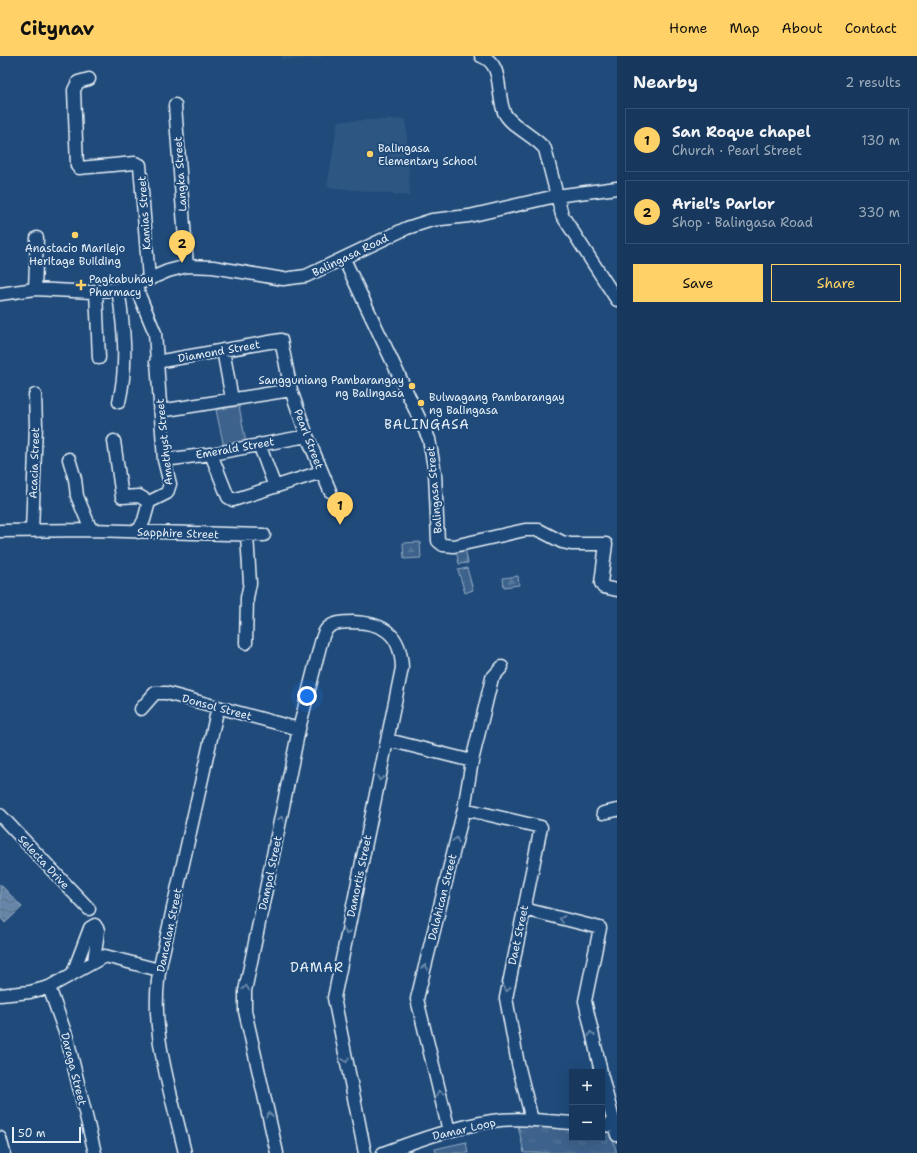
<!DOCTYPE html>
<meta charset="utf-8">
<style>
:root{--surface:#17385c;--page:#244365;--text:#f1f3f6;--muted:#9eacbb;--line:#365272;--accent:#ffd166}
body{margin:0;font-family:"Shantell Sans",sans-serif;background:var(--page);color:var(--text)}
.controls{position:absolute;right:12px;bottom:12px;display:grid;overflow:hidden;border-radius:0px;box-shadow:0 4px 16px #0002}
.controls button{width:36px;height:36px;display:grid;place-items:center;padding:0;border:0;border-bottom:1px solid var(--line);background:var(--surface);color:var(--text);font:20px sans-serif}
.scale{position:absolute;left:12px;bottom:10px;width:69px;box-sizing:border-box;padding-left:4px;border:2px solid #e8f1f8;border-top:0;font-size:11px;line-height:14px;white-space:nowrap;color:#e8f1f8;-webkit-text-stroke:3px #1f4a7a;paint-order:stroke}
.you{position:absolute;left:307px;top:640px;width:14px;height:14px;margin:-10px;border:3px solid #fff;border-radius:50%;background:#1a73e8;box-shadow:0 0 0 6px #1a73e833}
.badge{display:grid;place-items:center;width:26px;height:26px;border-radius:50%;background:var(--accent);color:#111;font-size:13px;font-weight:700}
.pin{position:absolute;translate:-50% -33px;filter:drop-shadow(0 1px 2px #0008)}
.pin::after{content:'';position:absolute;top:21px;width:14px;height:12px;background:inherit;clip-path:polygon(0 0,100% 0,50% 100%)}
.list{margin:0;padding:0;list-style:none}
h2{display:flex;justify-content:space-between;align-items:center;height:52px;margin:0;padding:0 16px;font-size:17px}
h2 small{font-size:13px;font-weight:400;color:var(--muted)}
.list li{display:grid;grid-template-columns:26px 1fr auto;gap:12px;align-items:center;box-sizing:border-box;height:64px;margin:0 8px 8px;padding:0 8px;border:1px solid var(--line);border-radius:0px}
.list b{display:block;font-size:15px;white-space:nowrap}
.list p{margin:0;font-size:13px;white-space:nowrap;color:var(--muted)}
.list em{font-size:13px;font-style:normal;color:var(--muted)}
.actions{display:flex;gap:8px;padding:12px 16px}
.actions a{flex:1;padding:9px 0;border:1px solid var(--accent);border-radius:0px;text-align:center;font-size:14px;color:var(--accent)}
.actions .main{background:var(--accent);color:#111}
.map{position:relative;flex:none;width:617px;height:1097px;overflow:hidden}
header{display:flex;align-items:center;gap:24px;box-sizing:border-box;height:56px;padding:0 20px;background:var(--accent);color:#111}
header strong{font-size:19px}
nav{display:flex;gap:22px;margin-inline-start:auto;font-size:14px}
main{display:flex}
aside{flex:1;background:var(--surface)}
.map>svg:first-child{display:block}
.built{fill:#2e5683}
.grass{fill:url(#grass-tufts);stroke:#92aac2}
.forest{fill:url(#forest-firs);stroke:#92aac2}
.pitch{fill:#3c628c;stroke:#92aac2}
.water{fill:url(#water-waves);stroke:#9ab0c7}
.lines{fill:none;stroke-linecap:round;stroke-linejoin:round}
.minor-casing{stroke:#e8f1f8;stroke-width:15}
.minor{stroke:#1f4a7a;stroke-width:12}
.oneway{stroke:#6f8dac}
.poi-dot{fill:#ffd166;stroke:#1f4a7a;stroke-width:1.5}
.labels{text-anchor:middle;stroke-width:4;stroke-linejoin:round;paint-order:stroke}
.poi-label{font-size:11px;fill:#e8f1f8;stroke:#1f4a7a;text-anchor:start}
.street-label{font-size:11px;fill:#e8f1f8;stroke:#1f4a7a}
.quarter-label{font-size:13px;letter-spacing:1px;fill:#e8f1f8;stroke:#1f4a7a}
</style>
<header>
<strong>Citynav</strong>
<nav><a>Home</a><a>Map</a><a>About</a><a>Contact</a></nav>
</header>
<main>
<div class="map">
<svg width="617" height="1097" viewBox="0 0 617 1097">
<defs>
<pattern id="grass-tufts" width="24" height="20" patternUnits="userSpaceOnUse"><rect width="24" height="20" fill="#3c628c"/><path d="M3 7l-1-3M5 7V3M7 7l1-3M15 17l-1-3M17 17v-4M19 17l1-3" fill="none" stroke="#58799d"/></pattern>
<pattern id="forest-firs" width="22" height="20" patternUnits="userSpaceOnUse"><rect width="22" height="20" fill="#3c628c"/><path d="M5 1l3.5 6h-7zM16 11l3.5 6h-7z" fill="#58799d"/></pattern>
<pattern id="water-waves" width="16" height="10" patternUnits="userSpaceOnUse"><rect width="16" height="10" fill="#6685a7"/><path d="M0 5q4-4 8 0t8 0" fill="none" stroke="#596d82"/></pattern>
</defs>
<rect width="100%" height="100%" fill="#1f4a7a"/>
<filter id="ink" filterUnits="userSpaceOnUse"><feTurbulence type="fractalNoise" baseFrequency=".025" numOctaves="2"/><feDisplacementMap in="SourceGraphic" scale="8" xChannelSelector="R" yChannelSelector="G"/><feConvolveMatrix kernelMatrix="1 2 1 2 8 2 1 2 1" color-interpolation-filters="sRGB"/></filter>
<g filter="url(#ink)">
<!-- built -->
<path class="built" d="M282,0H327L301,3H281Z
M406,63L410,140L327,131L338,65Z"/>
<!-- grass -->
<path class="grass" d="M467,512L473,534L465,537L458,514Z
M518,1069L572,1072V1082H602V1074L610,1075L617,1097H524Z"/>
<!-- forest -->
<path class="forest" d="M420,486L421,502L404,503L403,487Z
M465,492L468,507L459,508L456,494Z
M518,520L519,529L504,531L503,522Z"/>
<!-- pitch -->
<path class="pitch" d="M239,350L246,387L224,391L216,354Z
M466,1086L468,1097H436L435,1093Z"/>
<!-- water -->
<path class="water" d="M0,828L22,851L5,867L0,861Z"/>
<g class="lines">
<defs>
<path id="minor" d="M481,0C504,8 496,37 504,56C510,70 535,80 545,93L562,159L617,244
M89,23L78,26L74,34L77,110L79,112L135,107L140,109L149,224
M175,49L187,210
M344,203L429,383L435,417L438,485L443,489L454,490L525,474H539L562,486L571,488H606L601,527L603,531L617,534
M135,229L155,277L164,404L170,428L167,437L149,446L144,464L138,476
M35,233L37,182
M118,233C124,271 128,308 119,346
M96,235L99,302
M0,238L35,233L92,236L118,233L135,229L168,215L187,210L213,211L283,223L306,220L407,172L432,164L469,160L556,140L617,132
M223,294L232,343
M156,306L281,284L291,334L307,380L330,435
M160,355L291,334
M114,385L122,441L139,440L149,446
M259,388L275,431
M211,398L228,441L233,444L321,416
M69,403L75,423L77,440L91,474
M164,404L211,398L307,380
M0,475L91,474L264,479
M32,475L36,370L35,339
M246,587L247,542L250,527L247,479
M141,653L155,637H166L299,673
M388,684L472,705
M464,753L541,771L506,942L518,1008L532,1064
M603,757L617,754
M0,759L89,853
M524,853L600,872L585,945L601,1016
M73,917L90,872L95,869L98,874L94,906
M49,931L67,982L95,1097
M0,939L30,936L49,931L105,900L159,914
M602,1021L617,1079
M602,1069L614,1070
M449,1075L417,943L464,753L472,705L492,622L502,611
M0,1082L4,1097
M185,1097C171,1035 147,970 161,906L218,651
M277,1097L245,955V935L299,673L320,590C322,584 323,575 329,571C335,566 345,566 353,566C385,567 401,579 402,612L334,942L365,1097
M383,1097C418,1084 455,1071 492,1065C518,1061 546,1065 572,1067"/>
</defs>
<!-- minor casing -->
<use href="#minor" class="minor-casing"/>
<!-- minor -->
<use href="#minor" class="minor"/>
</g>
<!-- one-way arrows -->
<defs><path id="oneway-chevron" d="M-2-3.5L2.5 0L-2 3.5" fill="none" stroke-width="1.6" stroke-linecap="round" stroke-linejoin="round"/></defs>
<g class="oneway">
<use href="#oneway-chevron" transform="translate(380 722) rotate(102)"/>
<use href="#oneway-chevron" transform="translate(281 763) rotate(-78)"/>
<use href="#oneway-chevron" transform="translate(456 784) rotate(-76)"/>
<use href="#oneway-chevron" transform="translate(562 863) rotate(-166)"/>
<use href="#oneway-chevron" transform="translate(347 876) rotate(102)"/>
<use href="#oneway-chevron" transform="translate(425 911) rotate(-76)"/>
<use href="#oneway-chevron" transform="translate(246 932) rotate(-81)"/>
<use href="#oneway-chevron" transform="translate(507 933) rotate(100)"/>
<use href="#oneway-chevron" transform="translate(591 978) rotate(-104)"/>
<use href="#oneway-chevron" transform="translate(346 1004) rotate(78)"/>
<use href="#oneway-chevron" transform="translate(440 1037) rotate(-104)"/>
<use href="#oneway-chevron" transform="translate(269 1059) rotate(-103)"/>
</g>
</g>
<!-- markers -->
<g class="poi-dot">
<circle cx="370" cy="98" r="4"/>
<circle cx="75" cy="179" r="4"/>
<path d="M79 223h4v4h4v4h-4v4h-4v-4h-4v-4h4z"/>
<circle cx="412" cy="330" r="4"/>
<circle cx="421" cy="347" r="4"/>
</g>
<g class="labels">
<!-- poi labels -->
<g class="poi-label">
<text x="378" y="96">Balingasa<tspan x="378" dy="13">Elementary School</tspan></text>
<text x="75" y="196" text-anchor="middle">Anastacio Marilejo<tspan x="75" dy="13">Heritage Building</tspan></text>
<text x="89" y="227">Pagkabuhay<tspan x="89" dy="13">Pharmacy</tspan></text>
<text x="404" y="328" text-anchor="end">Sangguniang Pambarangay<tspan x="404" dy="13">ng Balingasa</tspan></text>
<text x="429" y="345">Bulwagang Pambarangay<tspan x="429" dy="13">ng Balingasa</tspan></text>
</g>
<!-- street labels -->
<g class="street-label">
<text transform="translate(180 118) rotate(-94)" y="4">Langka Street</text>
<text transform="translate(144 157) rotate(-94)" y="4">Kamias Street</text>
<text transform="translate(350 199) rotate(-26)" y="4">Balingasa Road</text>
<text transform="translate(219 295) rotate(-10)" y="4">Diamond Street</text>
<text transform="translate(309 383) rotate(69)" y="4">Pearl Street</text>
<text transform="translate(164 386) rotate(-96)" y="4">Amethyst Street</text>
<text transform="translate(235 392) rotate(-10)" y="4">Emerald Street</text>
<text transform="translate(34 407) rotate(-88)" y="4">Acacia Street</text>
<text transform="translate(434 434) rotate(-95)" y="4">Balingasa Street</text>
<text transform="translate(178 477) rotate(2)" y="4">Sapphire Street</text>
<text transform="translate(217 651) rotate(15)" y="4">Donsol Street</text>
<text transform="translate(44 806) rotate(47)" y="4">Selecta Drive</text>
<text transform="translate(270 817) rotate(-78)" y="4">Dampol Street</text>
<text transform="translate(359 820) rotate(-78)" y="4">Damortis Street</text>
<text transform="translate(442 841) rotate(-76)" y="4">Dalahican Street</text>
<text transform="translate(169 874) rotate(-78)" y="4">Dancalan Street</text>
<text transform="translate(518 879) rotate(-78)" y="4">Daet Street</text>
<text transform="translate(74 1013) rotate(76)" y="4">Daraga Street</text>
<text transform="translate(464 1073) rotate(-13)" y="4">Damar Loop</text>
</g>
<!-- quarter labels -->
<g class="quarter-label">
<text x="427" y="373">BALINGASA</text>
<text x="317" y="916">DAMAR</text>
</g>
</g>
</svg>
<div class="controls">
<button>+</button>
<button>−</button>
</div>
<div class="scale">50 m</div>
<div class="you"></div>
<div class="pin badge" style="left:340px;top:469px">1</div>
<div class="pin badge" style="left:182px;top:207px">2</div>
</div>
<aside>
<h2>Nearby<small>2 results</small></h2>
<ul class="list">
<li><span class="badge">1</span><div><b>San Roque chapel</b><p>Church · Pearl Street</p></div><em>130 m</em></li>
<li><span class="badge">2</span><div><b>Ariel's Parlor</b><p>Shop · Balingasa Road</p></div><em>330 m</em></li>
</ul>
<div class="actions"><a class="main">Save</a><a>Share</a></div>
</aside>
</main>
